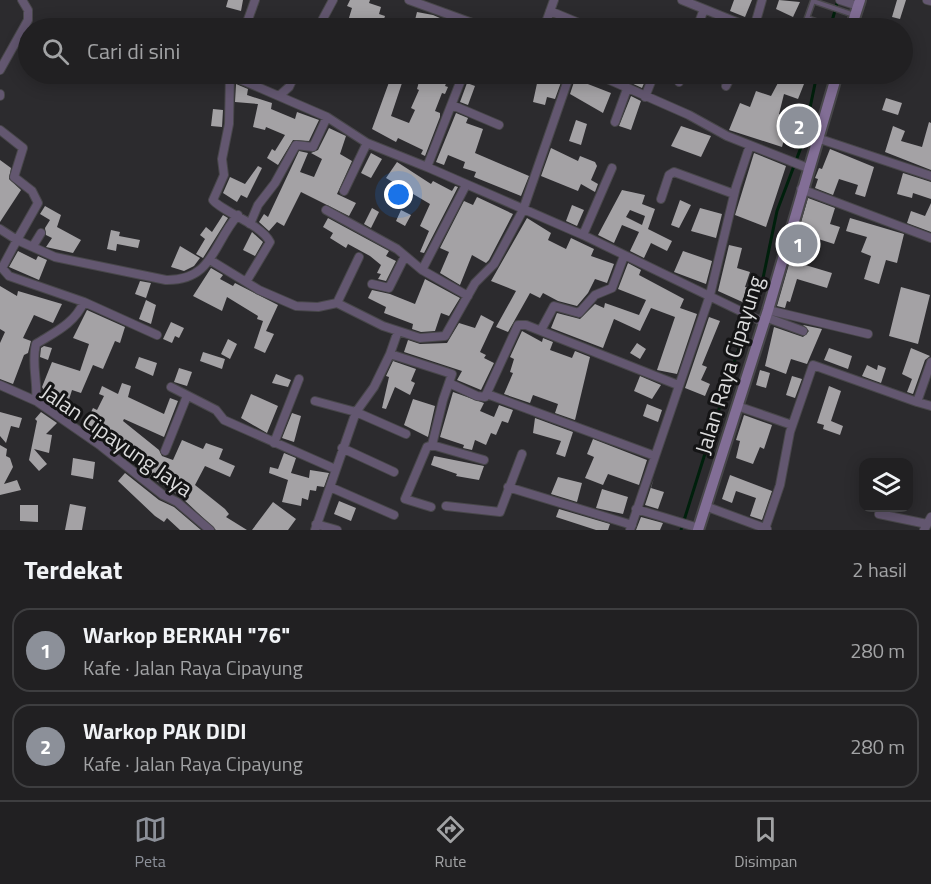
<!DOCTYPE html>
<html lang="id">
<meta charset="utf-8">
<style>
:root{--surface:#212022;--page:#2d2d2f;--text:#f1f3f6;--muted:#a2a3a5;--line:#3e3e40;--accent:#8c9099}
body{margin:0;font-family:"Titillium Web",sans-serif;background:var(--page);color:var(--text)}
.controls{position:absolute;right:18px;bottom:18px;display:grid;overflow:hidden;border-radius:12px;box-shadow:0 3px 15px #0003}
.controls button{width:54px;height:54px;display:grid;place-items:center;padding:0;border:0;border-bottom:2px solid var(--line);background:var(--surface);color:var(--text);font:30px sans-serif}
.you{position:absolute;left:399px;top:195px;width:21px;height:21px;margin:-15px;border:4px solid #fff;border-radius:50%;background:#1a73e8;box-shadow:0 0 0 9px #1a73e833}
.badge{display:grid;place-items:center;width:39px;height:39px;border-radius:50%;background:var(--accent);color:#fff;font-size:20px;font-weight:700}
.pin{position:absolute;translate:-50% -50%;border:3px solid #fff;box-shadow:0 2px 6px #0006}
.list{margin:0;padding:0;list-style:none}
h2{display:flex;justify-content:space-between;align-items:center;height:78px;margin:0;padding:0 24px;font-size:26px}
h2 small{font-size:20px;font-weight:400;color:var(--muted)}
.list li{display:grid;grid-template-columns:39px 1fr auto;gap:18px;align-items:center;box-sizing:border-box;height:84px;margin:0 12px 12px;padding:0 12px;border:2px solid var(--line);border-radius:18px}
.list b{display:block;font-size:22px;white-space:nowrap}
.list p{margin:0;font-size:20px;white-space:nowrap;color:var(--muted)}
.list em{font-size:20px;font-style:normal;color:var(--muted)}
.icon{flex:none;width:33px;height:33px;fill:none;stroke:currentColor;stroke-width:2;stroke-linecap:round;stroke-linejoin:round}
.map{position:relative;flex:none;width:931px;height:530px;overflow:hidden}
.search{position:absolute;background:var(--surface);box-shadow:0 3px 15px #0003;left:18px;right:18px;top:18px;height:66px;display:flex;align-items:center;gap:15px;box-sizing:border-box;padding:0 21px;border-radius:33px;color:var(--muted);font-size:22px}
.sheet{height:270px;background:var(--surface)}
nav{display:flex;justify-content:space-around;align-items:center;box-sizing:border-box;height:84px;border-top:2px solid var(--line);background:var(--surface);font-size:16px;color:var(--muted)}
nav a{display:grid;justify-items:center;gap:3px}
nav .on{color:var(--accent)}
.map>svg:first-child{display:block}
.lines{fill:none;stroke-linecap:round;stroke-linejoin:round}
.stream{stroke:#00200c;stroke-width:3}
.building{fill:#a4a2a5;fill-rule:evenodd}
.service-casing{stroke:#48474a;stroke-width:7}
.minor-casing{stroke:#48474a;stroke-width:10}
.secondary-casing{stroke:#48474a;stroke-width:14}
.service{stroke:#635770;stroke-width:4}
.minor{stroke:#635770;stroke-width:8}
.secondary{stroke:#826e96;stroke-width:10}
.labels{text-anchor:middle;stroke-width:6;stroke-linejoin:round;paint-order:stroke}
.street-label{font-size:22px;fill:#dbdbdc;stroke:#141415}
</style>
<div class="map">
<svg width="931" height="530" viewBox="0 0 931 530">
<rect width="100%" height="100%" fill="#2c2b2e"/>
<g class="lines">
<!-- stream -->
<path class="stream" d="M830,28L838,0
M681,530L730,374L762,283L777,211L803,142L817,74"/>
</g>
<!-- building -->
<path class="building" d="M228,0H243L241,11L226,7Z
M350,0H370L369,3L381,7L379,14L385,16L382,25L363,19L361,25L348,21L352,8L347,6Z
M734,0H752L745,17L730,11Z
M779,0L800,2L793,17L776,9Z
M897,0H906L900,19L892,17Z
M417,12L433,15L463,28H413Z
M392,74H405L391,116L409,123L415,110L411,108L419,90L417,89L421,74H450L445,86L448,87L445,94L442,93L435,111L440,113V117L425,156L421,154L423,150L398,138L396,142L372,129Z
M539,74H564L555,99L547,97L545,105L533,102Z
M633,74H648L642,88L629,82Z
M785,77L804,84L798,99L784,94L779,114L790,118L782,147L729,130L740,103L750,107L756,91L771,96L779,81L783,83Z
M575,79L611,93L603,113L570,94Z
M467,83L475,86L468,105L460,102Z
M236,84L248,89L247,95L272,103L271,109L295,119L297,112L319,120L309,141L293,140L278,165L267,158L272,149L275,151L285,135L266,127L265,130L253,127L258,104L235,102Z
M631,96L641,101L631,130L619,126Z
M886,98L902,103L898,115L882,110Z
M213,109L223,110L222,127L211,126Z
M456,113L468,118L466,123L483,129L475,153L529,176L521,196L474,177L476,172L463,168L465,162L448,155L444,165L436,162Z
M576,120L587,124L581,145L569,141Z
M929,122L931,123V170L885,152L893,126L905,131L901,141L922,147Z
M681,126L711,136L701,157L671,146Z
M329,128L346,136L340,154L352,161L337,194L356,203L349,216L301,192L284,226L277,222L269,231L259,222L264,214L268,217L299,151L308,153L300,172L314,177L322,159L311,153L318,150Z
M551,148L578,161L580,156L595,162L597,166L591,180L598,184L595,192L581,184L578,191L541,176Z
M830,149L874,167L865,197L855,194L858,185L839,179L833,195L815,188L818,179L815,178L819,168L822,169Z
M371,153L382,159L371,178L361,173Z
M754,153L786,166L766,227L735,215Z
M0,160L11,168L9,179L21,190L0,222Z
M397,162L431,184L433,181L452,191L455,186L458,187L424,253L420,252L429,231L420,226L430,204L386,178Z
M258,166L262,168L247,198L241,195L237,202L223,193L230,177L245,184Z
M903,173L931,182V199L913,193L912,198L897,194Z
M622,190L645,195L642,204L655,209L648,229L672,241L667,251L651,243L644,258L630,251L639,232L622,225L614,243L598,235ZM630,210L645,216L642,225L626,217Z
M477,197L513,214L489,260L486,263L472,255L460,285L440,273L449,252L440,248L464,201L473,205Z
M808,198L835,208L830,224L840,227L834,244L809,236L802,264L832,273L827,288L797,279L790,302L787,301L785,308L777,306Z
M680,200L691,205L679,228L671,225Z
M931,203V232L907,223L911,211L925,216Z
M572,205L584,210L577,226L566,221Z
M45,206L61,215L57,227L81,240L73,253L46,247L52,238L46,235L45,228L50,220L40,214Z
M372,208L379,212L371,228L364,224Z
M700,208L722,214L716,238L691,231Z
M401,210L411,215L405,226L396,221Z
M223,215L228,218L203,258L196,254L205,239L200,235L206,227L212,232Z
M328,218L389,251L386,256L396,261L386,281L378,279L381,274L377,273L381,265L370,256L348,244L346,248L330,238L333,233L323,227Z
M527,218L551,233L548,240L566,249L571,238L594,249L591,256L614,264L607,283L595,279L588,293L577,306L558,301L543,293L540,298L530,293L508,332L496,327L516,291L491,281Z
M850,218L904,234L897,263L886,260L879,284L864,279L871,256L861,252L867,237L846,231Z
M111,230L120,232L119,236L140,240L138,248L117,244L116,251L107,249Z
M252,232L263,242L255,256L243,250Z
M729,245L742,248L737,268L750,272L745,287L754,289L749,305L718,291Z
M180,246L200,258L194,266L184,271L171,267Z
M18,251L36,260L38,256L47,260L39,280L9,267Z
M683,251L712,261L706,284L674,272Z
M628,263L641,270L639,275L684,299L680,308L697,314L677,374L657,370L675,317L651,308L640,331L614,319L603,348L551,328L557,313L580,319L595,304L604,308L605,303L639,315L646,300L618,289Z
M211,268L223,275L220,279L233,286L235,283L278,305L266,331L274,334L265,353L254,348L263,321L257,319L258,316L227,297L222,311L193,296Z
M425,279L460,298L449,316L441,313L435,331L421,332L412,329L413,324L384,313L386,307L368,298L372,290L390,294L415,304Z
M140,281L151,283L146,298L135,294Z
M0,286L17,296L18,291L62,304L53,323L34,315L23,338L31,341L28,353L24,355L13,384L0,379V343L5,332L0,329Z
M901,287L930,295L918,344L889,336Z
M146,300L156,305L151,324L139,319Z
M87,310L125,327L120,343L115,341L103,369L93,365L81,393L72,390L66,409L42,398L45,392L42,387L52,362L80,371L89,344L73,338Z
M481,315L494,322L480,352L486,355L484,358L494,363L481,390L457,380L462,371L404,352L408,340L420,344L447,343L459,323L475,328Z
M709,317L720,321L702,365L707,367L701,380L710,384L705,396L685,388Z
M171,322L184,328L179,338L175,336L172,343L163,339Z
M803,325L822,329L807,364L791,359L786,374L765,366L774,327L803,337L809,331Z
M522,331L542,342L543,338L553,342L550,350L572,358L575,351L590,357L575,420L555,413L558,404L533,395L530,403L504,394L513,373L510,372L514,359L510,357Z
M228,339L237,344L230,359L221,354Z
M637,343L646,349L640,359L630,353Z
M44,346L52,348L48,360L40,357L41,348Z
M829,348L852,356L848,369L824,360Z
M911,348L930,356L925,360L913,394L907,392L912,379L902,374Z
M203,352L225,359L222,369L200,361Z
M139,357L157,363L153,376L135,368Z
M393,361L416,369L411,381L415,383L410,395L395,387L386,409L382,408L389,377L386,376Z
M867,365L877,370L878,365L886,368L881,383L862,376Z
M179,368L192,372L187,386L174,382Z
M760,370L770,373L766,388L756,385Z
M276,374L291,380L288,387L272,383Z
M640,376L661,385L652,399L634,391Z
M792,376L802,379L795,398L786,395Z
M122,383L131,386L128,397L164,414L170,398L178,401L164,437L124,419L123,421L159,450L162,456L173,460L182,440L203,449L206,443L223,449L219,459L235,466L230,477L205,466L195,485L225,509L229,514L226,517L247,530H216L181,497L143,472L152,460L119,449L120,446L84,427L93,408L97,410L104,396L99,394L102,386L118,394Z
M829,386L841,391L831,421L843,426L840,435L823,429L824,425L817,423Z
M453,392L484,403L480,411L494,417L499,405L513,410L508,423L502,421L496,435L491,433L486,445L475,440L472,450L463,448L464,445L440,437Z
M251,394L278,406L267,433L241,418Z
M413,399L435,406L428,437L404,425Z
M647,404L662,410L658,422L643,416Z
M0,412L22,418L19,428L11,426L6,443L0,436Z
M41,412L57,423L46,434L52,435L49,453L34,449L47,464L39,471L29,460L37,421L35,419Z
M292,413L301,416L294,442L282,438Z
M744,415L772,425L764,449L760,447L753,464L736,458L740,441L736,440Z
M535,418L573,432L565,457L556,454L561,441L533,433Z
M593,439L647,460L639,485L608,474L603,485L585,478L594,457L587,454Z
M0,445L7,449L6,456L10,458L13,467L4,484L17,480L21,490L0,495Z
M284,453L296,458L291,473L309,478L310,470L329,473L324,487L317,486L316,491L310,490L308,500L302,498L301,506L282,502L288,480L269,473L270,467L278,469Z
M434,456L484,466L479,480L456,476L457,474L431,465Z
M73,458L95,462L93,479L71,475Z
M125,473L159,500L174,507L201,530H180L167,518L164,522L155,516L118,481Z
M730,475L772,491L762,520L750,516L756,498L736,491L732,503L722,499Z
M558,477L582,483L577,502L551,494Z
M654,478L651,488L664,492L658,509L645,505Z
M602,489L628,497L623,514L596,508Z
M339,501L356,508L351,521L334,514Z
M273,502L296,519L288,530H252Z
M70,504L86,507L82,530H65Z
M20,505H38V522L20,521Z
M559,509L610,524L608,530H596L556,517Z
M641,517L663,523L660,530H636Z"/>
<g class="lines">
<defs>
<path id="service" d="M835,28L807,18L813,1L854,15"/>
<path id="minor" d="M409,0L486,28
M682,0L751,28
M840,0L858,6
M927,0L931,1
M550,11L591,28
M245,28L255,0
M318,28L333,0
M544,28L554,0
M697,28L704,9
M754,28L762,0
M0,70L28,20V10L22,0
M230,74L229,124L222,159L224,175L213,200C222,212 260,223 270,242L246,282
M596,74L689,115L727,136L808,168
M230,75L327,117L367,143L427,167L583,235L763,322
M679,82L682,74
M726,86L732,74
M0,94V96
M280,95L289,87L295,74
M645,97L654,74
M452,105L499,125
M615,122L627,89
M0,130L23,148L14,177L32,191L38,203L17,240L55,257L166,280C213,281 213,243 238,215
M817,138L931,176
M427,167L461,80
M801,189L931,238
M344,191L367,143
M661,199L669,175L674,172L734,194
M326,210L397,249L422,270L468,296
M250,224L258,205L275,183L296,145L313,147L327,117
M0,229L17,240L2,268L9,276L84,302L157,335
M583,235L612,168
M33,246L41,233
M210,260L259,290L296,306L318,307L337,303L383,326L420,338L445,336L475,283L494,264L523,210L570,74
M422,270L466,185
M372,284L389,288L405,256
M337,303L359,257
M768,310L868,334
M765,317L803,331
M541,330L554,306L579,313L595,295L612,288L624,256
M390,354L398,331
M449,383L477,396L485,397L518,325H526L678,385
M0,385L36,401L101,446L163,495L177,502L210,530
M171,387L216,410L224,420L335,469
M487,394L655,456
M36,401C38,380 31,364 36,344C55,332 74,324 84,302
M315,401L356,412L406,434
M917,402L931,406
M737,406L792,425
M274,443L299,379
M342,448L394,472
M165,451L187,396
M330,487L394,515
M508,487L632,525
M446,506L500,512L522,454
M705,506L767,529
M431,507L405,499L427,447L432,445L484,460
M636,509L699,528
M879,514L927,524
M316,524L337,530
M765,529L780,485L790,432L813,365L917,402L931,362
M315,530L356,412L374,387L390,354L452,374L443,400L432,445
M630,530L710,295L736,187L750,145
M924,530L931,517"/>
<path id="secondary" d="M851,28L860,0
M698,530L768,310L837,74"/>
</defs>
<!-- service casing -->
<use href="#service" class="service-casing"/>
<!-- minor casing -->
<use href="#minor" class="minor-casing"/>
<!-- secondary casing -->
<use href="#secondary" class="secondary-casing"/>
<!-- service -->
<use href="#service" class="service"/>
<!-- minor -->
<use href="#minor" class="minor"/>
<!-- secondary -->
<use href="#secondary" class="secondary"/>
</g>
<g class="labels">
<!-- street labels -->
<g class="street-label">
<text transform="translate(729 365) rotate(-73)" y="8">Jalan Raya Cipayung</text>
<text transform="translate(117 440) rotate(35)" y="8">Jalan Cipayung Jaya</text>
</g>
</g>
</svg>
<div class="controls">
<button><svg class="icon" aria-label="layers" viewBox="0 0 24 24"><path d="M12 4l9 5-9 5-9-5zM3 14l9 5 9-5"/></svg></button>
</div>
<div class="you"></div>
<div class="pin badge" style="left:798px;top:244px">1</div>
<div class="pin badge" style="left:799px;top:126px">2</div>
<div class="search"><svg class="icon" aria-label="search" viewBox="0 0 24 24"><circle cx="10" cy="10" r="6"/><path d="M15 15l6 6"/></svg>Cari di sini</div>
</div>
<section class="sheet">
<h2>Terdekat<small>2 hasil</small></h2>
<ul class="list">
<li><span class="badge">1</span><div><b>Warkop BERKAH &quot;76&quot;</b><p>Kafe · Jalan Raya Cipayung</p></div><em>280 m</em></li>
<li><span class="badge">2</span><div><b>Warkop PAK DIDI</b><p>Kafe · Jalan Raya Cipayung</p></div><em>280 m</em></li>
</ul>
</section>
<nav>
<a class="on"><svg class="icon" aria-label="map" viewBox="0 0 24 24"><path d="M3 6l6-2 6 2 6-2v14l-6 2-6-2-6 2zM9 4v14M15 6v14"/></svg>Peta</a>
<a><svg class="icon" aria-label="directions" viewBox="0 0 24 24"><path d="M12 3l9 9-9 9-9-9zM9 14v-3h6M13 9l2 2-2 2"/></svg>Rute</a>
<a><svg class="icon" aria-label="saved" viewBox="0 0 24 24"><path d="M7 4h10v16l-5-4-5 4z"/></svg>Disimpan</a>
</nav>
